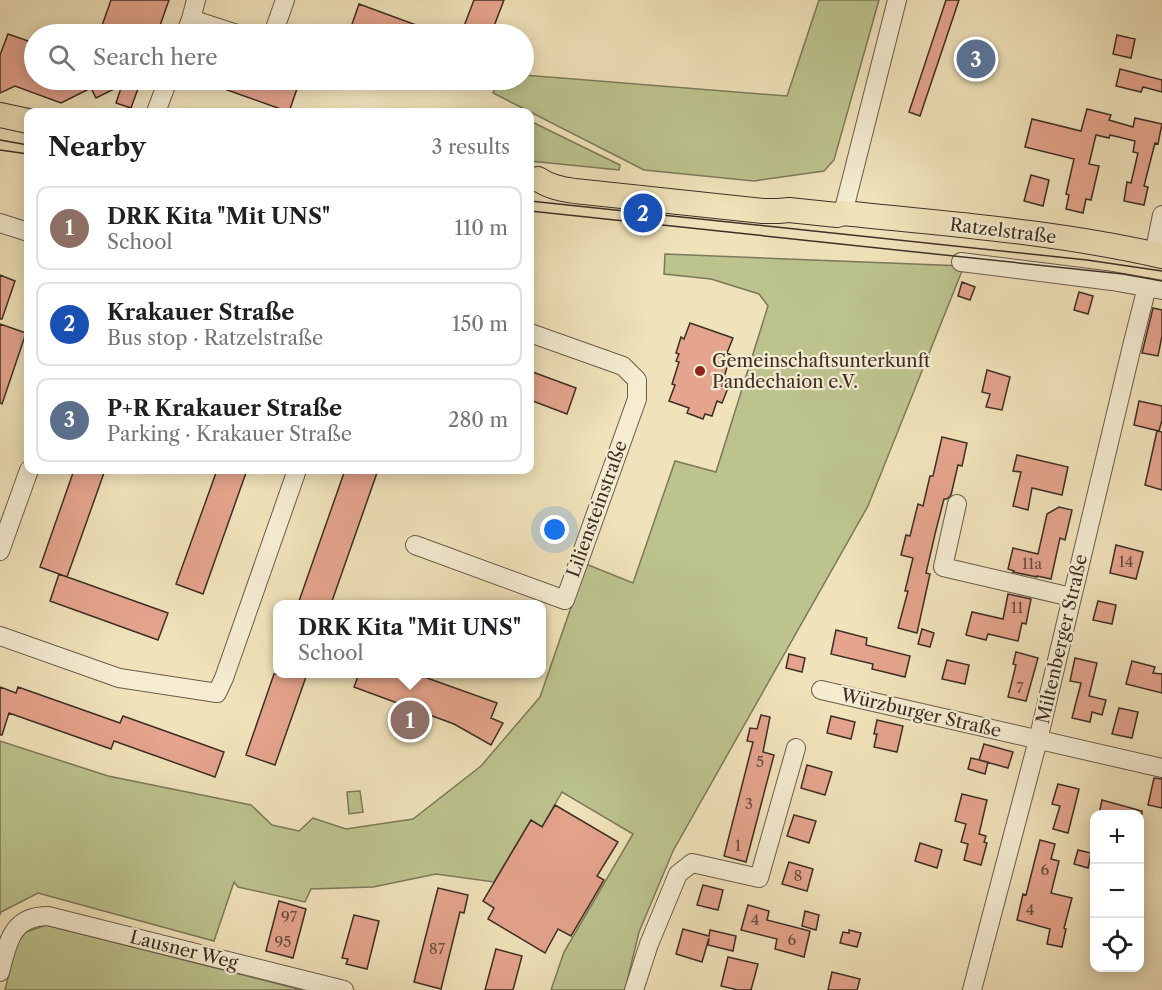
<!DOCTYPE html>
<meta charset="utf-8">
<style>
:root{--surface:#fff;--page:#f6f6f6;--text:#202124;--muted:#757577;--line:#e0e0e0;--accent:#b45309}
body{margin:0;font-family:"Libre Caslon Text",serif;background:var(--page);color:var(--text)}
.controls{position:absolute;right:18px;bottom:18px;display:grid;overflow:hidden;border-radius:12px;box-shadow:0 3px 15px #0003}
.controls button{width:54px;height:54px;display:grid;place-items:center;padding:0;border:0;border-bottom:2px solid var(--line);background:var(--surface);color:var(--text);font:30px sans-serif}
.you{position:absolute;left:555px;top:530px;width:21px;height:21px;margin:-15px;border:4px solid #fff;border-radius:50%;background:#1a73e8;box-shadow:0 0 0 9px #1a73e833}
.badge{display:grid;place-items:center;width:39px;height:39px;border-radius:50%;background:var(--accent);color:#fff;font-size:20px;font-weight:700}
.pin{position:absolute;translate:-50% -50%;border:3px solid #fff;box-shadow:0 2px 6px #0006}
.popup{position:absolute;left:273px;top:600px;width:273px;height:78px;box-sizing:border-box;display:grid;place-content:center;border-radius:12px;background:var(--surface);filter:drop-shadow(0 2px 4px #0005);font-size:20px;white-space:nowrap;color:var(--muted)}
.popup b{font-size:22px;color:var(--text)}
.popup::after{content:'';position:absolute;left:50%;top:100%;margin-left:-12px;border:12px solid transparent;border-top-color:var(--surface)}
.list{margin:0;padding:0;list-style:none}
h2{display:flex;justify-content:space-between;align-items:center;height:78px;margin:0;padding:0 24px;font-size:26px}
h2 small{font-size:20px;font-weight:400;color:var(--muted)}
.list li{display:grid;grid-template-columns:39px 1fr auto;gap:18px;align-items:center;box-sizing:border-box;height:84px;margin:0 12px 12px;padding:0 12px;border:2px solid var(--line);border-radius:12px}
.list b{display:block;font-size:22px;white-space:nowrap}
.list p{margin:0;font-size:20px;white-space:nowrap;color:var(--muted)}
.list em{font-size:20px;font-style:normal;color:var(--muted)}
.icon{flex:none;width:33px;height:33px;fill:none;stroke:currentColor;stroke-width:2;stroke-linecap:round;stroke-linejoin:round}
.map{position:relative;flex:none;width:1162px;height:990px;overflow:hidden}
.search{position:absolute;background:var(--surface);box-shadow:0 3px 15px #0003;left:24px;top:24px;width:510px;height:66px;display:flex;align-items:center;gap:15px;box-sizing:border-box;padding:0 21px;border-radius:33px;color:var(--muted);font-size:22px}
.panel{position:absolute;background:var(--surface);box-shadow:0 3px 15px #0003;left:24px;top:108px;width:510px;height:366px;border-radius:12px}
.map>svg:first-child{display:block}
.green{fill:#bcc38e;stroke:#7c795a;stroke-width:1.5}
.building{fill:#e5a48d;stroke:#3d2f26;stroke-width:1.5}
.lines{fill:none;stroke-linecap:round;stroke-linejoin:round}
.minor-casing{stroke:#6a5c4b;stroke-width:20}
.major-casing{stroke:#3d2f26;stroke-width:26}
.minor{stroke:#f5ecd2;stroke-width:18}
.major{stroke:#f0e2ba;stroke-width:24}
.tram{stroke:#3d2f26;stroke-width:1.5}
.poi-dot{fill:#8f2418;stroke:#f5ecd2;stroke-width:2}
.labels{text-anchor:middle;stroke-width:4.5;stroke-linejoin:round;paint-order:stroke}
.number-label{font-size:15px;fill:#674c40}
.street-label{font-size:18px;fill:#3d2f26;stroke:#f5ecd2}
.poi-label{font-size:18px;fill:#3d2f26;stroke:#f5ecd2;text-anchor:start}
</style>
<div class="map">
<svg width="1162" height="990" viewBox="0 0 1162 990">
<rect width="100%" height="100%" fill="#f0e2ba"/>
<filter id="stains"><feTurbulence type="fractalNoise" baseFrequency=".00333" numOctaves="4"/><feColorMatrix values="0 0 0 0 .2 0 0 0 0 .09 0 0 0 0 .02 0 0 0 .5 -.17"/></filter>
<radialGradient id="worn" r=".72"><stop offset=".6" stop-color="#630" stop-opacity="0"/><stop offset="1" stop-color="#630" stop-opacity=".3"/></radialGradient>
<!-- green -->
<path class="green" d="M819,0H879L834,160L824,171L754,181L644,170L493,93L499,80H524V75L787,96Z
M530,121L620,165L619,170L530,161Z
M665,254L964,266L868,506L673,851L639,932L625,990H551L564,952L633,834L562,792L542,827L531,820L494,882L436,874L373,887L311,889L305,902L238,887L234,882L214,941L38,893L1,912L0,915V741L108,776L251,805L272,825L299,831L313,818L346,829L413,819L481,766L540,697L586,564L633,583L675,461L716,472L768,306L759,294L711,279L664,274Z
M360,791L363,812L349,814L347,792Z
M46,925L302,990H5L16,944L26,932Z"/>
<!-- building -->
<path class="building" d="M111,0H169L157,34H99Z
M474,0H504L491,34H461Z
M946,0H959L920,116L909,112Z
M359,4L438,33V34H361L350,30Z
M8,34L34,43V80H141L131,108L116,103L122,85L96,98L91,88L61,103L15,86L0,93V55Z
M1117,35L1135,39L1131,58L1113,54Z
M1120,69L1162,80V92L1143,87L1141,92L1116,86Z
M202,80H300L289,112L202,81Z
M1087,109L1111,115L1109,120L1133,127L1135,118L1162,124L1158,144L1155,143L1144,186L1148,187L1144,205L1124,201L1127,182L1131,183L1138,153L1133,152L1135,141L1110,135L1109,138L1096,135L1089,164L1099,166L1091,200L1086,199L1083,213L1066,209L1069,195L1066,194L1074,159L1025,147L1032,119L1081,131Z
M1031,175L1049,180L1043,206L1024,201Z
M0,275L15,281L2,319H0Z
M962,282L975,287L970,300L958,296Z
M1079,292L1093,296L1088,314L1074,310Z
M1153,308L1162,310V336L1158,356L1142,353Z
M690,323L733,338L727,353L731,355L724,377H725L722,386L728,388L722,403L717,401L712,416L705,414L703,419L687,413L689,408L669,401L675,385L672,384L679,362L676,361L679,354L676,353L681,337L684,339Z
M0,324L26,333L2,404L0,403Z
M987,370L1010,377L1002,410L986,407L990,394L982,392Z
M530,371L576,388L567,414L530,400Z
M1139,401L1162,406V420L1159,431L1134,425Z
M1157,431L1162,432V490L1145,485Z
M942,437L967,443L962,466L958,465L951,495L947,499H944L936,530L926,573L930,574L917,633L898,628L908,591H905L913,558L901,555L906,535L910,536L918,504L923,506L930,476H933Z
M1017,455L1068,467L1062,495L1032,488L1028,510L1013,506L1021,472L1013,471Z
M74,470H105L67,577L40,567Z
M217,470H247L203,594L176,584Z
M345,470H378L331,604H298Z
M1059,507L1072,510L1065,540L1060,538L1051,579L1037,576V577L1013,572L1014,571L1008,569L1013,548L1038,554L1047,514Z
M1116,545L1143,552L1136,579L1110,573Z
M59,574L168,613L158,640L50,601Z
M1008,594L1031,599L1026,624L1022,623L1018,641L988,634L986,640L966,635L972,612L1003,619Z
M1098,601L1116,605L1112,624L1093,620Z
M922,629L934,633L930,647L918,644Z
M836,630L867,638L866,645L910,656L905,677L872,669L873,664L831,654Z
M1016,652L1038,658L1026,701L1008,697L1016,665L1013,664Z
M789,654L805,658L802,672L786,668Z
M1075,658L1097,663L1089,696L1106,700L1102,715L1092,712L1090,722L1072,718L1081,683L1070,681Z
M947,660L969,665L965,684L942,679Z
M1132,661L1155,667L1153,673L1162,674V693L1126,684Z
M274,674H307L275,765L246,755Z
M359,674H416L497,703L491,718L503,723L491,745L454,724L354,687Z
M0,687L16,693L18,687L120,723L123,716L224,752L215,777L114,741L111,749L9,713L2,735H0Z
M1119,708L1138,712L1132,738L1112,734Z
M761,715L770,717L763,752L774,755L746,862L724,856L753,742L747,741L750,728L757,729Z
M831,716L855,722L851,739L827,733Z
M877,720L903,726L897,752L874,747L877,734H874Z
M984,744L1013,752L1008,768L979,760Z
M971,758L988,762L985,774L968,769Z
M807,765L832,772L825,795L801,788Z
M1154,778L1162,779V808L1148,805Z
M1058,784L1079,789L1068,833L1053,829L1060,806L1052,804Z
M962,794L987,800L979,834L986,836L984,842L987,843L981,865L964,860L968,844L961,842L966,824L955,821Z
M1102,800L1142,811V814H1099Z
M555,805L618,842L597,876L604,880L571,936L558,929L545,953L488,919L494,908L483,901L531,820L542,827Z
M794,815L816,821L809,843L787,836Z
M1040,840L1055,844L1051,859L1059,861L1051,893L1072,898L1064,928L1066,929L1062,947L1047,944L1050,929L1017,920L1023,894L1026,895Z
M920,843L942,850L937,868L915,861Z
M1078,850L1091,853L1088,868L1074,864Z
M789,862L813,869L807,891L782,884Z
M703,885L723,890L718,910L697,905Z
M438,888L468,895L464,913L460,912L441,989L414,982Z
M279,901L306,909L293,958L266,951Z
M748,905L769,911L767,920L810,931L804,957L775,949L777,939L741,930Z
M805,911L819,915L816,930L802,926Z
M354,915L379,921L367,969L346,964L348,959L342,958Z
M683,929L709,936L710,930L736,936L733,951L708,945L709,938L702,962L676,954Z
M849,930L861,933L857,947L840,943L843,932L849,933Z
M496,949L522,956L513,990H485Z
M728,957L758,964L751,990H738L721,986Z
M832,972L860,979L857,990H828Z"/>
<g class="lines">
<defs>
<path id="minor" d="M191,19L196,0
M185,34L191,19L237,34
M273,34L285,0
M156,112L168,80
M843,213L897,0
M0,223L28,232
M1154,254L1162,215
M961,262L1112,281L1162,290
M957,504L943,567L1071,597
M415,545L565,600L637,399V380L623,366L530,333
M0,551L29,470
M0,636L119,678L217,693L224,678L297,470
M821,690L1162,768
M0,972C8,943 11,916 48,916L344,990
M634,990L649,944L678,874L692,863L759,878L796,748
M972,990L1038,740L1133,342L1147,287"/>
<path id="major" d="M0,115L28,121
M538,179C550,187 561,189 575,191L763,211H778L789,210L837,215L843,213C949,224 1057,232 1162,256"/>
</defs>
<!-- minor casing -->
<use href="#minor" class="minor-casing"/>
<!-- major casing -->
<use href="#major" class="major-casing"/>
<!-- minor -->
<use href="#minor" class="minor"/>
<!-- major -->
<use href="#major" class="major"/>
<!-- tram -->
<path class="tram" d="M0,140L28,145
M0,150L28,154
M530,201L1087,260L1162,271
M530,211L1123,274L1162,281"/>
</g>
<!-- markers -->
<circle class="poi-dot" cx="700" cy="371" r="6"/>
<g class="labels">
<!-- number labels -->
<g class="number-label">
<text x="1126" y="567">14</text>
<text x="1032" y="569">11a</text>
<text x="1017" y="613">11</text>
<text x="1020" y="693">7</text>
<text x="760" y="767">5</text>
<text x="749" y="809">3</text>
<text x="738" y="851">1</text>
<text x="1045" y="875">6</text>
<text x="798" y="881">8</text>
<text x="1030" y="915">4</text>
<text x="289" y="922">97</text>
<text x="755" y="925">4</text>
<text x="792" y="945">6</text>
<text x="283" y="947">95</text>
<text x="437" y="954">87</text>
</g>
<!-- street labels -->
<g class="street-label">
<text transform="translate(1003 231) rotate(7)" y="6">Ratzelstraße</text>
<text transform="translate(597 509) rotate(-70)" y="6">Liliensteinstraße</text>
<text transform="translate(1062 639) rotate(-77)" y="6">Miltenberger Straße</text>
<text transform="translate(921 713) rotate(13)" y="6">Würzburger Straße</text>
<text transform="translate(184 950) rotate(14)" y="6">Lausner Weg</text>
</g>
<!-- poi labels -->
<g class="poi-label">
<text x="712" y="367">Gemeinschaftsunterkunft<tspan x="712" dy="21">Pandechaion e.V.</tspan></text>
</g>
</g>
<rect width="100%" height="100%" filter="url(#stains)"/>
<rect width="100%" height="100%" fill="url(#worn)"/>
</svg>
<div class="controls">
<button>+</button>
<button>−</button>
<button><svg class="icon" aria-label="locate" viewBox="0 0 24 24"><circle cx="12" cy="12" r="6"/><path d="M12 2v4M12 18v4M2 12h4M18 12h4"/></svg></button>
</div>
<div class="you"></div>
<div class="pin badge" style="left:410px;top:720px;background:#8d6e63">1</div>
<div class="popup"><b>DRK Kita &quot;Mit UNS&quot;</b>School</div>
<div class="pin badge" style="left:643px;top:213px;background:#1a4fb4">2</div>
<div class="pin badge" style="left:976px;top:59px;background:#5c6f8a">3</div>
<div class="search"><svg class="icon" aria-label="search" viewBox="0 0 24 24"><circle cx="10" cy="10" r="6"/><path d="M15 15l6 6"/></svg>Search here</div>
<section class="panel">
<h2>Nearby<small>3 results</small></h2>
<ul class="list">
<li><span class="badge" style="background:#8d6e63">1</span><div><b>DRK Kita &quot;Mit UNS&quot;</b><p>School</p></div><em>110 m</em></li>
<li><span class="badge" style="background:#1a4fb4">2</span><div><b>Krakauer Straße</b><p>Bus stop · Ratzelstraße</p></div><em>150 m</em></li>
<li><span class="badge" style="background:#5c6f8a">3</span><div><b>P+R Krakauer Straße</b><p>Parking · Krakauer Straße</p></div><em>280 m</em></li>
</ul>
</section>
</div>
